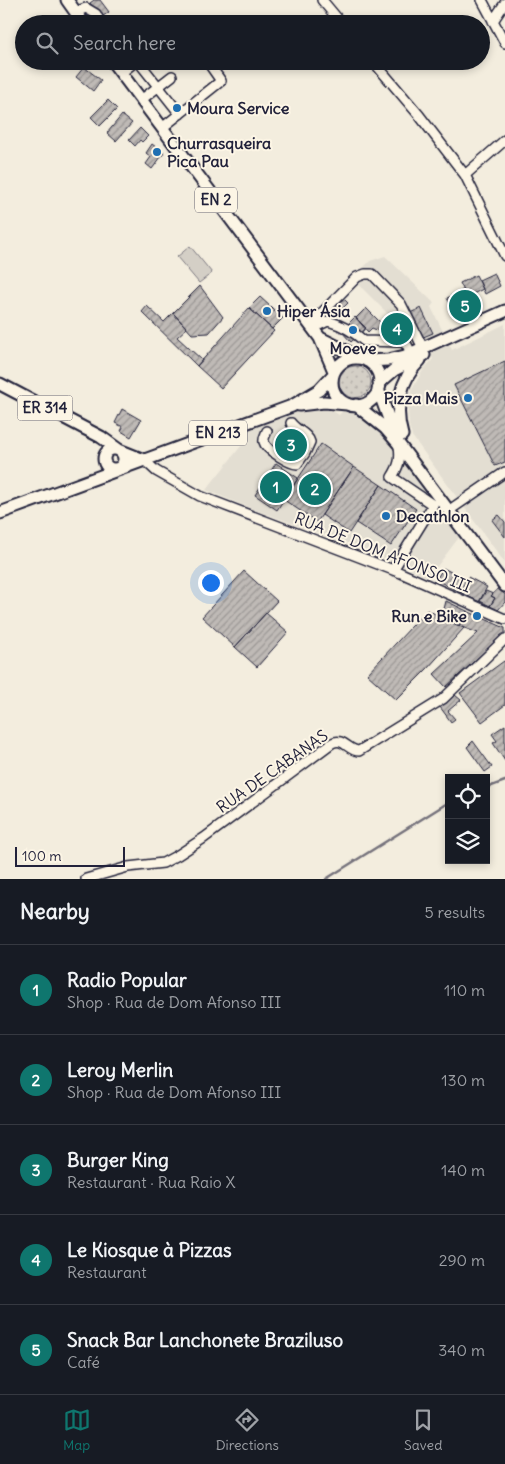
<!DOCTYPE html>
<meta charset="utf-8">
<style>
:root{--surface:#171b24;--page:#242831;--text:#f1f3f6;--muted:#9ea1a6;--line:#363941;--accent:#0f766e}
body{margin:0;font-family:Delius,sans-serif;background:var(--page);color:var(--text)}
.controls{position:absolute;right:15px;bottom:15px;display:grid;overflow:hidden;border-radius:0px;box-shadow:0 2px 8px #0003}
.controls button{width:45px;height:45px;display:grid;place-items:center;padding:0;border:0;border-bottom:1px solid var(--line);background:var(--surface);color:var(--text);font:25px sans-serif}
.scale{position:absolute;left:15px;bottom:12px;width:110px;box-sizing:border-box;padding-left:5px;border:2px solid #22223b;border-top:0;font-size:14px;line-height:18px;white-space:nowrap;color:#22223b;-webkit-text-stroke:4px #fcf5e5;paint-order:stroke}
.you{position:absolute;left:210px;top:582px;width:18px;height:18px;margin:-12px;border:4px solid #fff;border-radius:50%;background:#1a73e8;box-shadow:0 0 0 8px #1a73e833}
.badge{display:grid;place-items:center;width:32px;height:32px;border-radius:50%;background:var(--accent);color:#fff;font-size:16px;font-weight:700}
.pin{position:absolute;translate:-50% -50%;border:2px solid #fff;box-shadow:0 1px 5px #0006}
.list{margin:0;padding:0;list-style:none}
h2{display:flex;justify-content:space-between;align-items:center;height:65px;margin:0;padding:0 20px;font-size:21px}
h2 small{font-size:16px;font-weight:400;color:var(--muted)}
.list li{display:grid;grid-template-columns:32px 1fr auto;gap:15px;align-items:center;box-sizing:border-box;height:90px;padding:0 20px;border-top:1px solid var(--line)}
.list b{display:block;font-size:19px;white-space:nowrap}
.list p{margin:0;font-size:16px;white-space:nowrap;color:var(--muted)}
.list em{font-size:16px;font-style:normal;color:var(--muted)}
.icon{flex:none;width:28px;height:28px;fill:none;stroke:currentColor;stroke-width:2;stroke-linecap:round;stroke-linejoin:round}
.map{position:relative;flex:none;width:505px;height:879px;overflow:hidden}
.search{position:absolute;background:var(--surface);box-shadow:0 2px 8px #0003;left:15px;right:15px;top:15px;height:55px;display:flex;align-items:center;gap:12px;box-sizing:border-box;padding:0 18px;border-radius:28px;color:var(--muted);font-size:19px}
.sheet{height:515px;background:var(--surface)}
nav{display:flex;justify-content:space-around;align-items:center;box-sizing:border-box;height:70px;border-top:1px solid var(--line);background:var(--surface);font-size:14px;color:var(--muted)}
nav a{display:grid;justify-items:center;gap:2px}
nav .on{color:var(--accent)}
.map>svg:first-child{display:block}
.built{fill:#e3ded2}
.grass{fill:url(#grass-dots);stroke:#7b7880}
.pitch{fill:#d4cfc6;stroke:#7b7880}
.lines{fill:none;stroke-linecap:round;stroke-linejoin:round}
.stream{stroke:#75727b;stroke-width:2.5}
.building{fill:url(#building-hatch);stroke:#22223b}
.minor-casing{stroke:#22223b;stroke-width:12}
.major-casing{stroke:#22223b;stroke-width:15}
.minor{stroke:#fcf5e5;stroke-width:9}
.major{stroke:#fcf5e5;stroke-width:11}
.poi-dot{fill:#1f6fb2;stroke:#fcf5e5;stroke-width:2}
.labels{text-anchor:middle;stroke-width:4;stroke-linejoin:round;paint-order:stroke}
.shield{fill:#fcf5e5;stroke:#63616e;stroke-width:1}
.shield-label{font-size:15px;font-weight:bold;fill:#22223b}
.poi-label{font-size:16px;font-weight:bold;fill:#22223b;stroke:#fcf5e5;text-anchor:start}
.street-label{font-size:16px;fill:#22223b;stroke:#fcf5e5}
</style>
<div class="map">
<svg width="505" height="879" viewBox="0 0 505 879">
<defs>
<pattern id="grass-dots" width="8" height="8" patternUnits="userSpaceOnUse" patternTransform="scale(1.25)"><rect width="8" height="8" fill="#d4cfc6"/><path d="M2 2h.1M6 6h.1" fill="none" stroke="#b6b1ab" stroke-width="1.8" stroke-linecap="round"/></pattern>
<pattern id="building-hatch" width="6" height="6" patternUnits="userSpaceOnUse" patternTransform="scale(1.25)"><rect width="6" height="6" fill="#bfbab6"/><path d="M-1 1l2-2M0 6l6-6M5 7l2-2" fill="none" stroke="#9b9795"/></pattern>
</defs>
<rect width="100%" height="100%" fill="#f3edde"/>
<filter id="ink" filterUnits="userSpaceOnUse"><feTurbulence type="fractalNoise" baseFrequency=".02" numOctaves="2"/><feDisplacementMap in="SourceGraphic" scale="10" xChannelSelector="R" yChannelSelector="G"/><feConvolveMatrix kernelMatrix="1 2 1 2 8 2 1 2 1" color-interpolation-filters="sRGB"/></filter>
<g filter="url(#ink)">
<!-- built -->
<path class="built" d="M385,256L434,303L431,307L452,350L505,324V563L412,436L409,426L408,407L411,391L423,370L433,359L357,283L318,322L313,317L370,261Z
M318,409H330L339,415L343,411L348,412L357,415L372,425L388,441L393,449L395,456L406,464L460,536L429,577L353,545L255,510L206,490L245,441L235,433L297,412Z"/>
<!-- grass -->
<path class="grass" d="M339 382a16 16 0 1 1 32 0a16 16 0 1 1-32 0Z"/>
<!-- pitch -->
<path class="pitch" d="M190,246L212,273L199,283L177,257Z"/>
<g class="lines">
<!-- stream -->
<path class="stream" d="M486,788L505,781
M326,879L449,802"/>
</g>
<!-- building -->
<path class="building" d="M94,0H100L109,12L93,23L88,15L95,11L90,3Z
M84,67L101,80L93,91L76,77Z
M108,100L117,109L100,126L91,117Z
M122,115L132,123L116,141L107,133Z
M140,128L148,136L142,142L140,140L135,146L129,140Z
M152,144L164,153L152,169L146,164L151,157L146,153Z
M494,273L500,286L485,294L479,280Z
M476,275L483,289L467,297L460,283Z
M200,286L223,317L209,333L192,334L173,313Z
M463,290L470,305L454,312L447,298Z
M260,297L283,318L272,329L249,308Z
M343,298L348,303L337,314L332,309Z
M147,306L164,322L173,313L187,328L177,337L202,360L197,366L142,312Z
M249,308L274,331L221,388L197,366Z
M366,308L387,329L383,333L372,328L368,332L356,318Z
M421,308L433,333L421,338L410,313Z
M355,317L366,328L351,342L341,331Z
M505,361V462L495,466L454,385Z
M122,409L141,420L131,437L121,431L123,427L115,423Z
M291,428L305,438L291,459L278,450Z
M321,444L354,467L317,522L284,500Z
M276,463L298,478L277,510L255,495Z
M354,467L381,485L349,533L322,515Z
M381,485L416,509L391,546L356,523Z
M499,515L505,522V537L492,520Z
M443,568L467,580L460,592L436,580Z
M244,571L277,601L235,647L202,617Z
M468,577L487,587L479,602L460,592Z
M499,587L505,595V602L498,610L490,606L495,598L491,596Z
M486,591L493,594L491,596L495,598L490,606L480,601Z
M446,601L467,611L459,626L442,617Z
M427,610L464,628L427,669L396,700L367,674Z
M467,611L505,628V633L446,687L434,674L478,633L459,626Z
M266,613L288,632L257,667L235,647Z
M504,661L505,663V705L482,722L460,693Z
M455,695L461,700L448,711L455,719L451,722L440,707Z
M505,725V761L493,743L497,741L492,734Z
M473,741L492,767L485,772L467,747Z"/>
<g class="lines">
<defs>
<path id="minor" d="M322,0L342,24
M482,0L505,43
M75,12L86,8L96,14L101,24
M493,21L505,3
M138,61L180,114
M373,61L419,115L465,175L505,256
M121,73L136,61
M141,100L172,76
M162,128L221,81L207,61
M465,175L505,140
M310,325L357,277L365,274H372L401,304L423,348
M313,328L328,321C342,325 353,331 364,341L402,342L407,345L411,353
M267,431C266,434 263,438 264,442C266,450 290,464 297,464L305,453L310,442C308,434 296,430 291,423
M144,460L156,471L200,496L401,573L505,619
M454,507L505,472
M393,570L433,505L392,477C399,466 401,459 399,446
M86,879L128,867L163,863L178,855L204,838L332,743C344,737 348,751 359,751L443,699L505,639"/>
<path id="major" d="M67,0L84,24
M112,61L320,338L334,371
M320,338L358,357
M332 382a24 24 0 1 1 48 0a24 24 0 1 1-48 0Z
M367,361L388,360L405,356L505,311
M379,383L394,370L424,355
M0,384L101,437L119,450L144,460
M378,389L390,422L398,433
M299,405L324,402L347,404
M356,405L385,428L398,443L505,586
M402,435C394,408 400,380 420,360
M104 459a10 10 0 1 1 20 0a10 10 0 1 1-20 0Z
M0,513L292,406L319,390L333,375"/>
</defs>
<!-- minor casing -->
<use href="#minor" class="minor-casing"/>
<!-- major casing -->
<use href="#major" class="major-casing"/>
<!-- minor -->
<use href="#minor" class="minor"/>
<!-- major -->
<use href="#major" class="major"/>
</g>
</g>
<!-- markers -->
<g class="poi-dot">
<circle cx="177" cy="108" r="5"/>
<circle cx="157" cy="152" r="5"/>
<circle cx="267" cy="311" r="5"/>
<circle cx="353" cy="330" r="5"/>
<circle cx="468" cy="398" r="5"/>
<circle cx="386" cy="516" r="5"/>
<circle cx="477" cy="616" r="5"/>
</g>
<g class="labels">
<!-- shield labels -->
<g class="shield">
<rect x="195" y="187.5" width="42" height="25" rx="4"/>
<rect x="17.5" y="395.5" width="55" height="25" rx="4"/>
<rect x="189" y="420.5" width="58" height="25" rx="4"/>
</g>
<g class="shield-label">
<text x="216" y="205">EN 2</text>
<text x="45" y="413">ER 314</text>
<text x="218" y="438">EN 213</text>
</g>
<!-- poi labels -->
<g class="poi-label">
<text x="187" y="114">Moura Service</text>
<text x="167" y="149">Churrasqueira<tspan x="167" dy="18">Pica Pau</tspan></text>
<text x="277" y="317">Hiper Ásia</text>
<text x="353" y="354" text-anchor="middle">Moeve</text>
<text x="458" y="404" text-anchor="end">Pizza Mais</text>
<text x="396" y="522">Decathlon</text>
<text x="467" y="622" text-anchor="end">Run e Bike</text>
</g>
<!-- street labels -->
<g class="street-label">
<text transform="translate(383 552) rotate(22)" y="6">RUA DE DOM AFONSO III</text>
<text transform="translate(272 771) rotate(-35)" y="6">RUA DE CABANAS</text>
</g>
</g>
</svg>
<div class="controls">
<button><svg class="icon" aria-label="locate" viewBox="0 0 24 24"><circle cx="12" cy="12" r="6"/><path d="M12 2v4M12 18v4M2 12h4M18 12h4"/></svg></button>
<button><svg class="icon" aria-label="layers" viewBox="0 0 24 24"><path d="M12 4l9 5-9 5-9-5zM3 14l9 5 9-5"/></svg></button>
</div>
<div class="scale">100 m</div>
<div class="you"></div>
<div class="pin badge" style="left:276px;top:487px">1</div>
<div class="pin badge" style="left:315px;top:489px">2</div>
<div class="pin badge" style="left:291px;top:445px">3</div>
<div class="pin badge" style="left:397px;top:329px">4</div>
<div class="pin badge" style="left:465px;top:306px">5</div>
<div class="search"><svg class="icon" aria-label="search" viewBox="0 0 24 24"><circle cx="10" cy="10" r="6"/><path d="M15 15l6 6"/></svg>Search here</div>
</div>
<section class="sheet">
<h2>Nearby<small>5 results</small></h2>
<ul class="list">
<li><span class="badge">1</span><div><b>Radio Popular</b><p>Shop · Rua de Dom Afonso III</p></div><em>110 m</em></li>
<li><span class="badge">2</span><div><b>Leroy Merlin</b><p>Shop · Rua de Dom Afonso III</p></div><em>130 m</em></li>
<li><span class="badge">3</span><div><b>Burger King</b><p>Restaurant · Rua Raio X</p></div><em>140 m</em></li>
<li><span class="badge">4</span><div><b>Le Kiosque à Pizzas</b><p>Restaurant</p></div><em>290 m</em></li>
<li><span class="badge">5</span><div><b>Snack Bar Lanchonete Braziluso</b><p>Café</p></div><em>340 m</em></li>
</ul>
</section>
<nav>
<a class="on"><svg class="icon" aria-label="map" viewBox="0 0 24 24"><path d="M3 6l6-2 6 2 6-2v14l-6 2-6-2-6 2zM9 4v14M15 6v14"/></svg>Map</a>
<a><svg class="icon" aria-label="directions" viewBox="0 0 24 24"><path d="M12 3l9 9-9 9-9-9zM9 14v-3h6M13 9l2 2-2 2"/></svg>Directions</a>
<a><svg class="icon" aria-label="saved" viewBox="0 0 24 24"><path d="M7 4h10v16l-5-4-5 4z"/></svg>Saved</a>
</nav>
